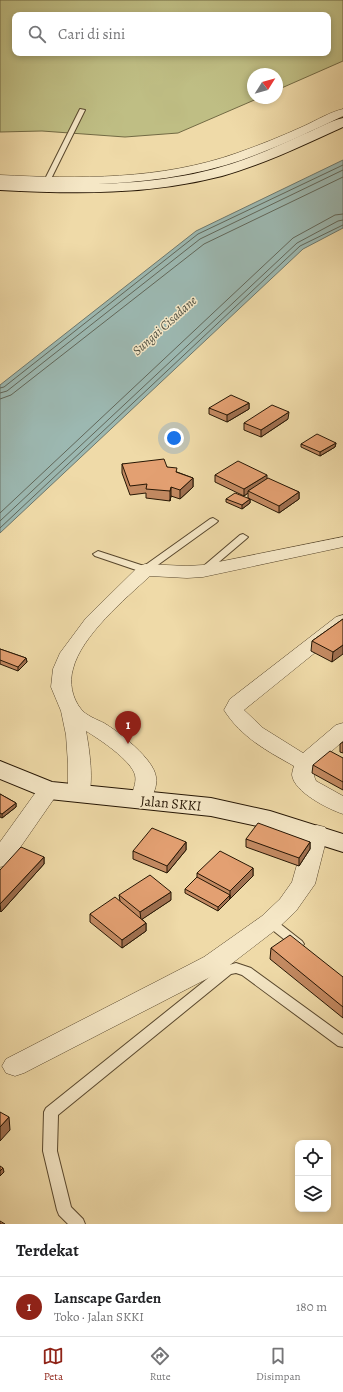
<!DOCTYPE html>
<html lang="id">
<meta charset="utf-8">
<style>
:root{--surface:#fff;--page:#f6f6f6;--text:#202124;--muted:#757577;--line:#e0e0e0;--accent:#8f2418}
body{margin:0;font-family:Alegreya,serif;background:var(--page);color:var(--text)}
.controls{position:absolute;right:12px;bottom:12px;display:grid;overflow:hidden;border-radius:8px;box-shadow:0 2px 6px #0003}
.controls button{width:36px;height:36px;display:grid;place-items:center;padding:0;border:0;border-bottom:1px solid var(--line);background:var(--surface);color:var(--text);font:20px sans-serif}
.compass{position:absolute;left:247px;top:68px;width:36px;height:36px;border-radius:50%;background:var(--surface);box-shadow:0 2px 6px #0003;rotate:53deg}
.you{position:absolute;left:174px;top:438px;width:14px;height:14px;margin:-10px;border:3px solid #fff;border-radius:50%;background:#1a73e8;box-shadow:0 0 0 6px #1a73e833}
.badge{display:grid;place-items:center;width:26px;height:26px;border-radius:50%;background:var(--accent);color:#fff;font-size:13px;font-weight:700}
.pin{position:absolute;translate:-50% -33px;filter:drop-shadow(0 1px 2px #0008)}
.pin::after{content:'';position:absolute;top:21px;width:14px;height:12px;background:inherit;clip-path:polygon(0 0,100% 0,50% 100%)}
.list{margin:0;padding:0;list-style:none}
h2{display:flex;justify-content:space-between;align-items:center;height:52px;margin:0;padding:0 16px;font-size:17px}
h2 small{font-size:13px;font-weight:400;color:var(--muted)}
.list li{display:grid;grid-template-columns:26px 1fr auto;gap:12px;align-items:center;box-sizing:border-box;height:60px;padding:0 16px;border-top:1px solid var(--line)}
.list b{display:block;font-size:15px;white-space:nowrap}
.list p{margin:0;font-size:13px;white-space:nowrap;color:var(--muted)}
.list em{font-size:13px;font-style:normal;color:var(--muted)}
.icon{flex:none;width:22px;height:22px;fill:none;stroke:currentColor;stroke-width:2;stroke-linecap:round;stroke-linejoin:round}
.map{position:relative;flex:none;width:343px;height:1224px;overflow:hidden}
.search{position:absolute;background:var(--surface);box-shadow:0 2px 6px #0003;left:12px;right:12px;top:12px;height:44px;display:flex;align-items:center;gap:10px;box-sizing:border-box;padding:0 14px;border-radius:8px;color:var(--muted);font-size:15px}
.sheet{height:112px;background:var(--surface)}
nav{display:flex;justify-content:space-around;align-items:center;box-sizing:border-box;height:56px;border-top:1px solid var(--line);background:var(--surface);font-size:11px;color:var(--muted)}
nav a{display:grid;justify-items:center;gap:2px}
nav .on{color:var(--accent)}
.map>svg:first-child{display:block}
.green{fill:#bfbe84;stroke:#726a44;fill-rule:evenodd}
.water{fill:#9cb8b1;stroke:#6d776c}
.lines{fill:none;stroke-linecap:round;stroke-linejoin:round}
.shore{stroke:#61675a;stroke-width:1}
.lane-casing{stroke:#58472d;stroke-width:2}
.street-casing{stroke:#58472d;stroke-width:1}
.secondary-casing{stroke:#261604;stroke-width:2}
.lane{fill:#f5e7c6;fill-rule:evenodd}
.street{fill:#f5e7c6;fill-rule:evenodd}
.secondary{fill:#f5e7c6;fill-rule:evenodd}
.wall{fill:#c38a62;stroke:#261604}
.shaded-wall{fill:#9f7050;stroke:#261604}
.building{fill:#e3a072;stroke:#261604}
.labels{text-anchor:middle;stroke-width:3;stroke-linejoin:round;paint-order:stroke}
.far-water-label{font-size:13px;font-style:italic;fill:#4f4f41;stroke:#f5e7c6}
.street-label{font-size:14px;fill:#261604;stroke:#f5e7c6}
</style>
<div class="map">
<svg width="343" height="1224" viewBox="0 0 343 1224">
<rect width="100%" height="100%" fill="#efdaa8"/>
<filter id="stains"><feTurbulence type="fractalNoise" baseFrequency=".005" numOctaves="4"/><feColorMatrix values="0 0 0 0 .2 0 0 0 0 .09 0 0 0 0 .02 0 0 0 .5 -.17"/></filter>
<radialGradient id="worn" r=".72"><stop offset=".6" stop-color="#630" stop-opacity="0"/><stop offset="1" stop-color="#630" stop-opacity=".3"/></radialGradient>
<!-- green -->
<path class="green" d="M0,0H343V61L277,90V74H253V98H259L178,133L125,137L42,131L0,132ZM15,15H328V53H15Z"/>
<!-- water -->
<path class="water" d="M343,160V228L303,249L0,533V385L196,231Z"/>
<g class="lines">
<!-- shore -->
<path class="shore" d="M0,388L4,387L198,234L343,165
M0,393L7,391L200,239L343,170
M0,399L11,395L204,244L343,177
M0,513L293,238L335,215L343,214
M0,521L297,243L338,221L343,220
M0,528L300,246L343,225"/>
<defs>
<path id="lane" d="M80,109L85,110L50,181L45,182L44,181Z
M213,518L218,521L216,523L148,572H142L95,556L93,554L98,551L144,566L210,519Z
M243,534L248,537L246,539L206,573H200L198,571L200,569L240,535Z
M270,917L274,919L302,941L304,944L302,947L298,949L294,947L266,925L264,922L266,919Z
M236,963L251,968L343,1035V1047L338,1046L242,975L236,973L231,974L58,1115L57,1151L71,1207L83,1219L85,1224H68L59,1215L57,1210L43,1151L44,1112L46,1108L222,967Z"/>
<path id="street" d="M343,109V116C305,134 266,153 226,165C152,186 76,187 0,183V175C79,179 161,180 237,153C260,145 282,136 304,126C317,120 330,112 343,109Z
M343,537V547L203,577L187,578L150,576C125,599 81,636 73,669C69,682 72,698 81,709C85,715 98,720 104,723C119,732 154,759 156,777C158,786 152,797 148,805L140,808L132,805L129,800C132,793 137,783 135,775C131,760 99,739 86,731C89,747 95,785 87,799L79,801L71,799L68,794V764L66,735L61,711L51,687L53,669L60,653L86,618L139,566L145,564L187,566L203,565Z
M343,615V630L244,710L263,728L303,753L336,725L343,723V741L315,766L314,776L316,781L343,796V814C328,809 294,792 292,775C292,773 293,769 294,766C267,751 241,737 224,710L230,699L336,617Z
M49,783L57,785L60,790L8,865L0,867V842L41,785Z
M317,825L325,827L328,833L315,884L296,911L278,928L222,971L24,1073L15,1076L6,1073L2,1066L6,1059L204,957L262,916L280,899L292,882L306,833L309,827Z"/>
<path id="secondary" d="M343,118V127C304,145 264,164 222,176C149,195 75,194 0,190V182C77,185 156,188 231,164C256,156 280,145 304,134C317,129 330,121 343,118Z
M0,761L52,782L211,798L270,811L343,834V852L267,828L211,816L49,799L0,779Z"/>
</defs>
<!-- lane casing -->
<use href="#lane" class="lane-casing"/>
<!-- street casing -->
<use href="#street" class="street-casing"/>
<!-- secondary casing -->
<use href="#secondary" class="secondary-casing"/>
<!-- lane -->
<use href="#lane" class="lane"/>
<!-- street -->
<use href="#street" class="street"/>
<!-- secondary -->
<use href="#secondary" class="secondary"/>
</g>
<!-- wall -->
<path class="wall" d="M249,403V409L227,422L209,414V408Z
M288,419L261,437L244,430V423Z
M336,443L335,447L320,456L301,447V444Z
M122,464L167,467L177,472L193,478V487L180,499L171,496L170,501L146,498V493L130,495L122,473Z
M215,475L267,479L299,492V499L279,513L248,498V493L244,496L215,482Z
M226,499H250V503L242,509L226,502Z
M343,619L332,662L311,651L312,641Z
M0,649L26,658L27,662L18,671L0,664Z
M343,742V753L340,752V744Z
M343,758V790L312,773L313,765Z
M0,794L16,803V807L2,818L0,817Z
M246,839L310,842V849L299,866L246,847Z
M186,842V850L167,873L133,859V851Z
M44,857V864L1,912L0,911V870Z
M253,868V876L218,911L185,893V889L197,877V873Z
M119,895L171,900L142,919L146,923V931L122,948L90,922V914L120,901Z
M271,948L343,977V1018L270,959Z"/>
<!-- shaded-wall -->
<path class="shaded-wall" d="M249,403V409L227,422V415Z
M289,412L288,419L261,437V430Z
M336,443L335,447L320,456V452Z
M267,475V481L248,491V493L244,496V489Z
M193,478V487L180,499V490Z
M171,487V496L170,501V491Z
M299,492V499L279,513V506Z
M250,499V503L242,509V505Z
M343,645V654L332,662L333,652Z
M26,658L27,662L18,671V667Z
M16,803V807L2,818V814Z
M186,842V850L167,873V866Z
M310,842V849L299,866V858Z
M44,857V864L1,912L0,904Z
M253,868V876L230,899V891Z
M171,892V900L141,920L140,912Z
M230,895V899L218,911V907Z
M146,923V931L122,948V940Z
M9,1117L10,1130L0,1141V1127Z
M3,1168L4,1172L0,1176V1171Z"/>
<!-- building -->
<path class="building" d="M231,395L249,403L227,415L209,408Z
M272,405L289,412L261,430L244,423Z
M317,434L336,443L320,452L301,444Z
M164,459L167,467L177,468L176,472L193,478L180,490L171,487L170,491L146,489L147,484L130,486L122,464Z
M238,461L267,475L244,489L215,475Z
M268,478L299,492L279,506L248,491Z
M235,493L250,499L242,505L226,499Z
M343,619V645L333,652L312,641Z
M0,649L26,658L18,667L0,660Z
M330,751L343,758V782L313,765Z
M0,794L16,803L2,814L0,813Z
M258,823L310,842L299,858L246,839Z
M152,828L186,842L167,866L133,851Z
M21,847L44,857L0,904V870Z
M220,851L253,868L230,891L197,873Z
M150,875L171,892L140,912L119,895Z
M197,877L230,895L218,907L185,889Z
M115,897L146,923L122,940L90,914Z
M290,935L343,977V1007L271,948Z
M0,1112L9,1117L0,1127Z
M0,1166L3,1168L0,1171Z
M0,1221L5,1224H0Z"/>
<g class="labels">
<!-- far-water labels -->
<g class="far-water-label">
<text transform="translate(164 325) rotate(-42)" y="5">Sungai Cisadane</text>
</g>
<!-- street labels -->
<g class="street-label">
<text transform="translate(171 803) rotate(5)" y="5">Jalan SKKI</text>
</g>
</g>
<rect width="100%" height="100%" filter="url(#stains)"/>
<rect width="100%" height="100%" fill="url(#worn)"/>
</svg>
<div class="controls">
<button><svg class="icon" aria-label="locate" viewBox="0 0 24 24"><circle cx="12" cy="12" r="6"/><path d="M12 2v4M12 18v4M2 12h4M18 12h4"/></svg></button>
<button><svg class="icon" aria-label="layers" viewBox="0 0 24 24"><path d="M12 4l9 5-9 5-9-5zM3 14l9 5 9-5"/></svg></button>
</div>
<svg class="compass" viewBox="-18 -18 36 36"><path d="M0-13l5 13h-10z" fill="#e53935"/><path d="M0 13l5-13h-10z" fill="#757577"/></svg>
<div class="you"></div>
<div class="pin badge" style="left:128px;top:744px">1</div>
<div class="search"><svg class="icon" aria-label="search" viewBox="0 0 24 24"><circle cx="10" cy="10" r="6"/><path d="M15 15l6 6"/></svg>Cari di sini</div>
</div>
<section class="sheet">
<h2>Terdekat<small></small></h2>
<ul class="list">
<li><span class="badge">1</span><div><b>Lanscape Garden</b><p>Toko · Jalan SKKI</p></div><em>180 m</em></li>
</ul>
</section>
<nav>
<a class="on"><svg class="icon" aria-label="map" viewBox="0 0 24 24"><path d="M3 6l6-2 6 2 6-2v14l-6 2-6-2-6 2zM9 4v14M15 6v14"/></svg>Peta</a>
<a><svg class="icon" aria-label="directions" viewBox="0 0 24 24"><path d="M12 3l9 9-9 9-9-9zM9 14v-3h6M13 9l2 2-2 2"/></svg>Rute</a>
<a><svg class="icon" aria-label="saved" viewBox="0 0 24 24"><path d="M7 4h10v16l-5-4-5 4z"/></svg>Disimpan</a>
</nav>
